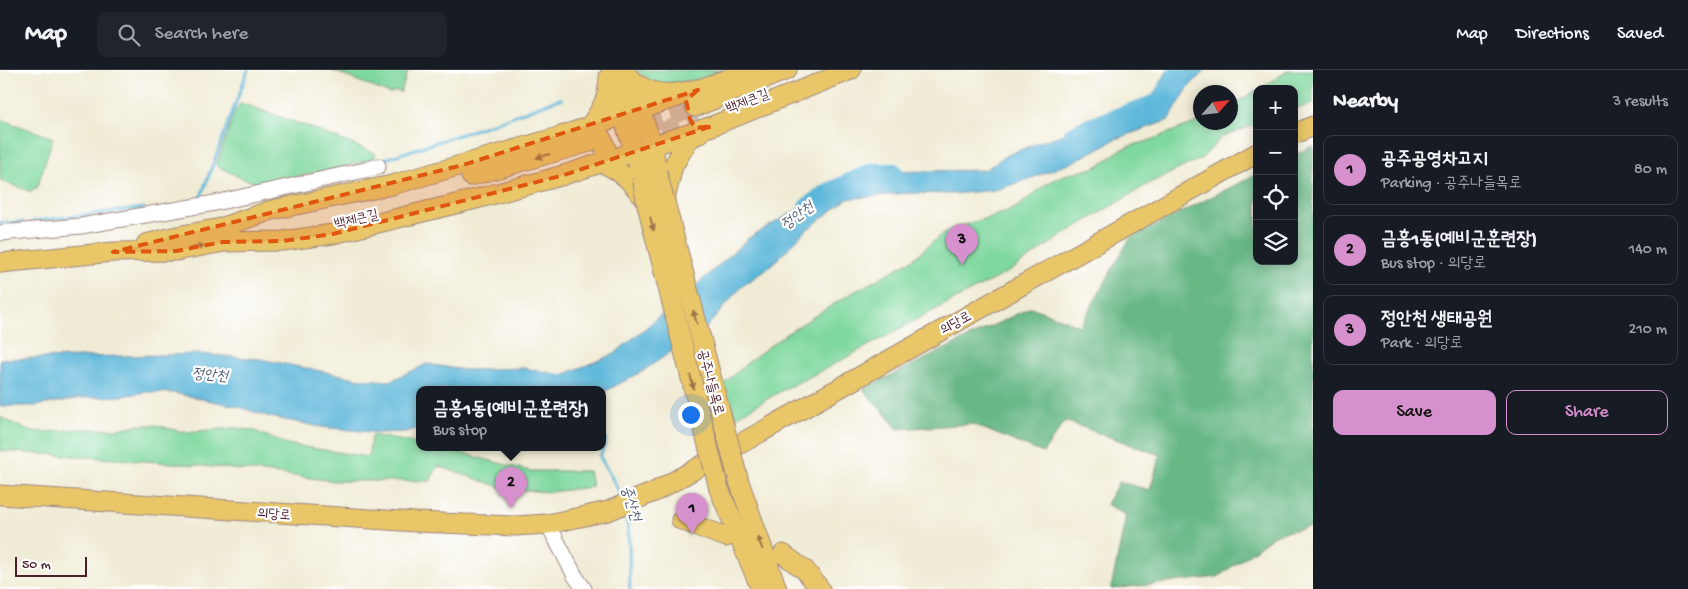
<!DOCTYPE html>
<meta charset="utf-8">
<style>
:root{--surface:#171b24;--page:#20242c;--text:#f1f3f6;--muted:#9ea1a6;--line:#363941;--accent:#d690ce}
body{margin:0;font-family:"Gochi Hand","Poor Story",sans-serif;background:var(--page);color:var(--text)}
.controls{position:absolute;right:15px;top:15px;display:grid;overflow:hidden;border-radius:10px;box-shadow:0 2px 12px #0003}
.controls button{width:45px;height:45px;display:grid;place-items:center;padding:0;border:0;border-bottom:1px solid var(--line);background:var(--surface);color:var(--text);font:25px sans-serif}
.compass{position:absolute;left:1193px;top:15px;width:45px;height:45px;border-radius:50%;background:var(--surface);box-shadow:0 2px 12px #0003;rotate:63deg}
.scale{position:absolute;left:15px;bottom:12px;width:72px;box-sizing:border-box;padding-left:5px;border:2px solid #4a1f2b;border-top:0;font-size:14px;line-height:18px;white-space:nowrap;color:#4a1f2b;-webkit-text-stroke:4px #fff;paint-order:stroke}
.you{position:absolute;left:690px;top:344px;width:18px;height:18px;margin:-12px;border:4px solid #fff;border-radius:50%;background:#1a73e8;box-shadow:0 0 0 8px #1a73e833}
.badge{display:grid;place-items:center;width:32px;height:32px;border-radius:50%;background:var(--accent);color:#111;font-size:16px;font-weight:700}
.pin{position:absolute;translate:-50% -41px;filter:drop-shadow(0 1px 2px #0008)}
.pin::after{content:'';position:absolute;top:26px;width:18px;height:15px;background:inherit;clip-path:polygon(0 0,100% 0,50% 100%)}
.popup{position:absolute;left:416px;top:316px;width:190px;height:65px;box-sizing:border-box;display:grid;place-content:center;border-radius:10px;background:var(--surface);filter:drop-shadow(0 1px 4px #0005);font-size:16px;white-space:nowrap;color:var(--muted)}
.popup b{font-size:19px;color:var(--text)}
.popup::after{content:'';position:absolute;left:50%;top:100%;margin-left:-10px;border:10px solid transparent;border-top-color:var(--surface)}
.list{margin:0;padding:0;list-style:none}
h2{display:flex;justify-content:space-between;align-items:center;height:65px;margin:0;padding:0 20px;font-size:21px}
h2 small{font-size:16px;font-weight:400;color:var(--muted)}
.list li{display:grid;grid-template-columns:32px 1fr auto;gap:15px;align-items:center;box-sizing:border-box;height:70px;margin:0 10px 10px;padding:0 10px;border:1px solid var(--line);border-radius:10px}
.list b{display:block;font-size:19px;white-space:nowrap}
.list p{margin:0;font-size:16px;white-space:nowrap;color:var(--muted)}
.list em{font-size:16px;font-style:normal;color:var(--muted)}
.actions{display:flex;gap:10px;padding:15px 20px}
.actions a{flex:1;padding:11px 0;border:1px solid var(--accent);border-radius:10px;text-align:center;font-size:18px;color:var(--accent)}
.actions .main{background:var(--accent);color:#111}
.icon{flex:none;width:28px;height:28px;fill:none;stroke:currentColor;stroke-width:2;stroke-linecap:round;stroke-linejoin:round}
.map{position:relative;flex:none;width:1313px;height:519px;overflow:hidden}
header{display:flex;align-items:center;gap:30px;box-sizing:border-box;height:70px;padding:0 25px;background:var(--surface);border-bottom:1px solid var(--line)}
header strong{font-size:24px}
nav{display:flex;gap:28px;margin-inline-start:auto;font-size:18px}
.search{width:350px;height:45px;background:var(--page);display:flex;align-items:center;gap:12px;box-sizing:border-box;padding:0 18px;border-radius:10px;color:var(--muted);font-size:19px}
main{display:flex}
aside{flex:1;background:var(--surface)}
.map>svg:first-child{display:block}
.green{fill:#7fd89e;stroke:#647c64}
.forest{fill:#67b885;stroke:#586c58}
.water{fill:#5db7da;stroke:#546b82}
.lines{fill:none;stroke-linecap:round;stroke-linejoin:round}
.stream{stroke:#5db7da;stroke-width:3}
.river{stroke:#5db7da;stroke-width:18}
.major-tunnel{stroke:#cfc2b2;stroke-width:19;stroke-dasharray:19 9;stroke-linecap:butt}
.minor-casing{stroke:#9d8580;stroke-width:17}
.major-casing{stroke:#9d8580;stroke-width:21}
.highway-casing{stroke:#9d8580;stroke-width:23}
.minor{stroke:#fff;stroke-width:15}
.major{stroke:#e9c769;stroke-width:19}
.highway{stroke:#e9c769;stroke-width:21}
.major-bridge-casing{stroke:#9d8580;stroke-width:21;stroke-linecap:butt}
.major-bridge{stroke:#e9c769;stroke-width:19}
.oneway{fill:#9a734a}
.marked{fill:#e0560e;fill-opacity:0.2;stroke:#e0560e;stroke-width:4;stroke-dasharray:10 6;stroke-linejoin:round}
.labels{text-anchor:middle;stroke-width:4.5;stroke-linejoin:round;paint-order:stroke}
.street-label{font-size:14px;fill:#4a1f2b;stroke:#fff}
.water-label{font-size:15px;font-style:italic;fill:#525c71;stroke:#fff}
</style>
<header>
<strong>Map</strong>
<div class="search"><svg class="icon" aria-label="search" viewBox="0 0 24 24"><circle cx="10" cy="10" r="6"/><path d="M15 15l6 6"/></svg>Search here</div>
<nav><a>Map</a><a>Directions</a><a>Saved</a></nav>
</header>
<main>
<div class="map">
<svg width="1313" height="519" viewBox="0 0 1313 519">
<rect width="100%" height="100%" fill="#fff"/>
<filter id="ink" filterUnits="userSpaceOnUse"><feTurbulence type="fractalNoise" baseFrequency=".02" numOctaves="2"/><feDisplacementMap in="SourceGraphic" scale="10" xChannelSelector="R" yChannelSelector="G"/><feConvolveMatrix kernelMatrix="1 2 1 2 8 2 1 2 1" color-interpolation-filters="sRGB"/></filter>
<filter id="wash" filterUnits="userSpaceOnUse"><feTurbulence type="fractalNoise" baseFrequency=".0096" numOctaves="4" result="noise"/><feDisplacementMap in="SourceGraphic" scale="20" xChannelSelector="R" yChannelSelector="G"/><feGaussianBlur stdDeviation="1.12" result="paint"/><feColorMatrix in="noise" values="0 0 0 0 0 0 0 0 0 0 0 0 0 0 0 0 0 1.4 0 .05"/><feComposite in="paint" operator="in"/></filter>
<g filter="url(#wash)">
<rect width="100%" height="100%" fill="#f0ebd4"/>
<!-- green -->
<path class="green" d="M331,0H408L401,22L395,21L390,24Z
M637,0H723L699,9L661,16L640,4Z
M1289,0H1313V34L1294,39V19H1260Z
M1257,20V54L1222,67L1202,88L1150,113L1066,163L1010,201L923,246L829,297L783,320L711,361L707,338L710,329L722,315L752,289L786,264L845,227L912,190L942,164L955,158L1006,142L1017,137L1045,115L1061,106L1094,98L1105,92L1117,82L1130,76L1148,71L1200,51V52H1230L1231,36Z
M240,34H244L311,58L372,82L375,83V87C365,94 266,114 254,112C243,110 228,101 218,97L216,95L235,41Z
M0,49L53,68L37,118L33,119L31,122L0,110Z
M0,347L29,361L45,362L82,359H117L137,355H155L184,362L235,358L252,360L286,374L368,387L372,365L420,374V377L442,378L530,401H589L592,417L550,422L506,419L438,396L430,411H334L263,402L173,393L0,381Z"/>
<!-- forest -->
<path class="forest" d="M1313,76V456L1276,464L1218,507L1111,519L1126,445L1106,434L1119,412L1150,420L1160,385L1065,351L1043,383L972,354L898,359L863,319L1031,237L1080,256L1130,168L1257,104V191H1294V85Z"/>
<!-- water -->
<path class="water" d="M1168,0H1205L1188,18L1169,50L1116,69L1071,93L1026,110L995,120L952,124L907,123L847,129L804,162L772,195L741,217L707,257L643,301L602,323V319H420V358L405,362L381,363L321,357L270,347L236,336L174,323L146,322L122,326L82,328L35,336H0V289L199,284L260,289L361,309L390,311L427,294L465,300L524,298L562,305L614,284L690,221L750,167L826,123L872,102L985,100L1005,86L1040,72L1146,37Z"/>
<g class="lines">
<!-- stream -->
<path class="stream" d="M385,89L489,55L559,29H562
M200,129L248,0
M33,151L144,138
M0,153L23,152
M602,358L606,370L600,387L617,417L621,430
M624,440C632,465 628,493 630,519"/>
<!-- river -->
<path class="river" d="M1071,66L1086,58L1159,32L1179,0
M807,137L826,123L872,102H894"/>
</g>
</g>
<g filter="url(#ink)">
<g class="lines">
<!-- major-tunnel -->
<path class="major-tunnel" d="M635,71L699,49
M590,72L695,37"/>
<defs>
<path id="minor" d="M0,163L81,156L215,133L365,100L378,96
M548,454L575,506L584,519"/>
<path id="major" d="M695,37L787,0
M640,40L653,76L657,102
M623,46L642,107
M590,57C602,66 612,79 602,93C624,102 633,114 646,131
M1294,64L1313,56
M471,106L590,72
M665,129L673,96L689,69L700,63
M220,158L272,140L392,115L555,68L698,20L751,0
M223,172L283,171L333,164L476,129L564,105L712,56L851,0
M146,174L177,166L232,156
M0,193L113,182L176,181L235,170
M739,412L777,519
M719,419L761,519
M0,425L417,452L514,456L548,454L608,441L654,422L674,411L1257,83
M681,450L726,467
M783,484L805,500L820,519"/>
<path id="highway" d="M622,1C627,6 632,12 637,15C656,28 677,25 698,20
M623,4L640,40
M611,9L623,46
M590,57C603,39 609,30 610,7"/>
</defs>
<!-- minor casing -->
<use href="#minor" class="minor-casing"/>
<!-- major casing -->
<use href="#major" class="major-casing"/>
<!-- highway casing -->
<use href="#highway" class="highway-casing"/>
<!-- minor -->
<use href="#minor" class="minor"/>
<!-- major -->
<use href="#major" class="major"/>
<!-- highway -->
<use href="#highway" class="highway"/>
<defs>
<path id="major-bridge" d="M657,102L739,412
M642,107L646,131L719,419"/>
</defs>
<!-- major-bridge casing -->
<use href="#major-bridge" class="major-bridge-casing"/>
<!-- major-bridge -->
<use href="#major-bridge" class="major-bridge"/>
</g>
<!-- one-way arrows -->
<defs><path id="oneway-solid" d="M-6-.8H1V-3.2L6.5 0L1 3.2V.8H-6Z" transform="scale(1.25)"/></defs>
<g class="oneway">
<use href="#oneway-solid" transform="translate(543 86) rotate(164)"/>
<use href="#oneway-solid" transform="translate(652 154) rotate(76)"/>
<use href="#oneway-solid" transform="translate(197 177) rotate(-11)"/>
<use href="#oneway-solid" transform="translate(695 247) rotate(-105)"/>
<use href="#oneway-solid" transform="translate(692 312) rotate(76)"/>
<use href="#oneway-solid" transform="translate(760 473) rotate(-111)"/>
</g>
</g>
<!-- marked area -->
<path class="marked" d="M698,20L686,30L690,49L695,58L712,56L564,105L333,164L283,171L223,172L176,181L113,182L463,95Z"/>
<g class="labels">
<!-- street labels -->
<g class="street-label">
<text transform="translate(747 30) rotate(-21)" y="5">백제큰길</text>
<text transform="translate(356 148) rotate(-13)" y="5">백제큰길</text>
<text transform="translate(955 252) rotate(-29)" y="5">의당로</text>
<text transform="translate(712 312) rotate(75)" y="5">공주나들목로</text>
<text transform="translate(274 443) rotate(4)" y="5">의당로</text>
</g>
<!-- water labels -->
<g class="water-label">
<text transform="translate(797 145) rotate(-36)" y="5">정안천</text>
<text transform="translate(210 304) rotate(5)" y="5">정안천</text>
<text transform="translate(632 433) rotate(73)" y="5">중산천</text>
</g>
</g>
</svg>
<div class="controls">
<button>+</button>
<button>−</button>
<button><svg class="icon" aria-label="locate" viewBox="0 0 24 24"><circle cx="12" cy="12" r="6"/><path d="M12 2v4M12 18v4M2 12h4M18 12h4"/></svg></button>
<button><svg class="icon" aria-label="layers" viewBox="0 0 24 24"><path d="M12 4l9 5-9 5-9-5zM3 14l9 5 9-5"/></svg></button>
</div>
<svg class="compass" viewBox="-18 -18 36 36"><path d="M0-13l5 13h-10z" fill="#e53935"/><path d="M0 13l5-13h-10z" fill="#9ea1a6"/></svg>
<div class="scale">50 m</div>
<div class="you"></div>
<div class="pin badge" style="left:692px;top:464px">1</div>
<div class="pin badge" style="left:511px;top:438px">2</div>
<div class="popup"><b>금흥1동(예비군훈련장)</b>Bus stop</div>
<div class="pin badge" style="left:962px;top:195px">3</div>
</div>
<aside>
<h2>Nearby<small>3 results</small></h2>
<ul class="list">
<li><span class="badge">1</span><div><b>공주공영차고지</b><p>Parking · 공주나들목로</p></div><em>80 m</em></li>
<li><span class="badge">2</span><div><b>금흥1동(예비군훈련장)</b><p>Bus stop · 의당로</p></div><em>140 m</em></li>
<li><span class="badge">3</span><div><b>정안천 생태공원</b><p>Park · 의당로</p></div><em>210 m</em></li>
</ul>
<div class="actions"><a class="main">Save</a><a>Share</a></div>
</aside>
</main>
